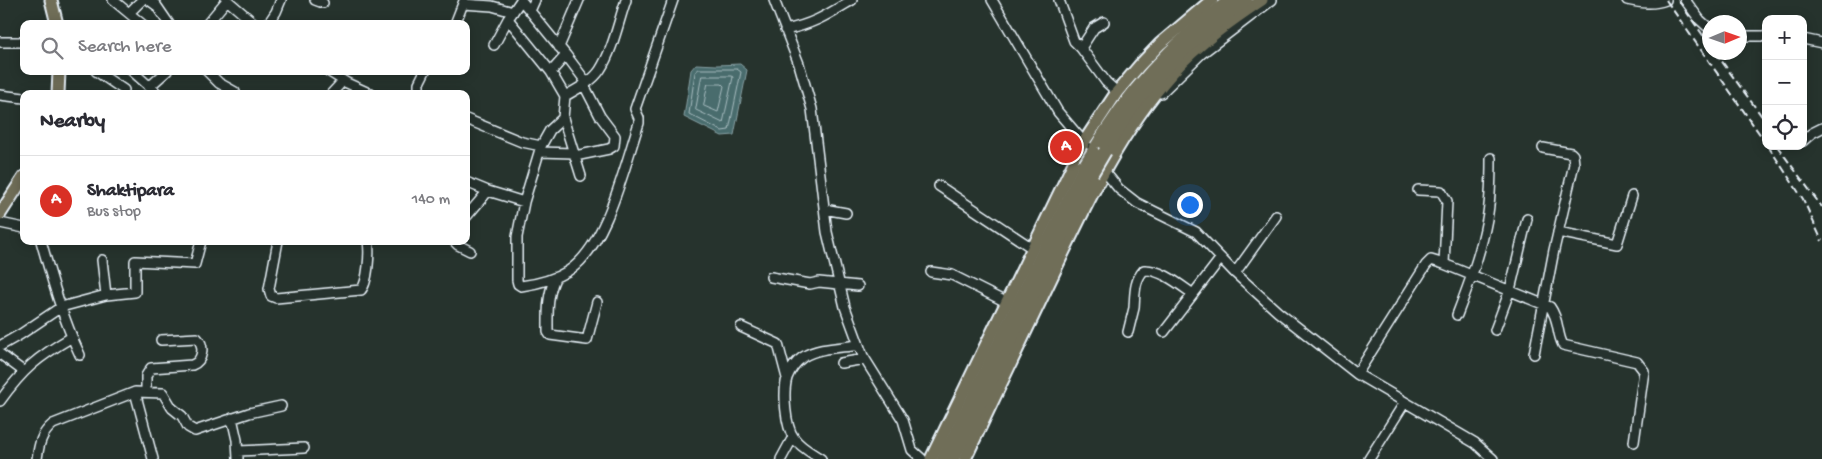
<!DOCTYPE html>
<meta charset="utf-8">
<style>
:root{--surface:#fff;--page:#f2f2f3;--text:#2b2b33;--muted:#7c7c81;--line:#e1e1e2;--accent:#d93025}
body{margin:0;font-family:"Gochi Hand",sans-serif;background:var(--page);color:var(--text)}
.controls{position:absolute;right:15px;top:15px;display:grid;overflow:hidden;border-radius:10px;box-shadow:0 2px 12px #0003}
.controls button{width:45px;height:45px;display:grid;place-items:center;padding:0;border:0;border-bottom:1px solid var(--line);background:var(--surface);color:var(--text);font:25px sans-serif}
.compass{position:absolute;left:1702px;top:15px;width:45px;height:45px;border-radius:50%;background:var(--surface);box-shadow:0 2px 12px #0003;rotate:88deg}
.you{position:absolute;left:1189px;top:204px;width:18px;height:18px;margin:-12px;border:4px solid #fff;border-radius:50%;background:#1a73e8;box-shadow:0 0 0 8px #1a73e833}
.badge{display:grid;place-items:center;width:32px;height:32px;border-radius:50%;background:var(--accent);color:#fff;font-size:16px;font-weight:700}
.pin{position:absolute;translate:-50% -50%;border:2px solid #fff;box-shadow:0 1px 5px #0006}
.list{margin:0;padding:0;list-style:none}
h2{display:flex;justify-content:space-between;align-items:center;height:65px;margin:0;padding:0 20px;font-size:21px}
h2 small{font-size:16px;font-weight:400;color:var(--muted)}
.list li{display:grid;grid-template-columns:32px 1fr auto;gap:15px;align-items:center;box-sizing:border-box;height:90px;padding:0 20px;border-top:1px solid var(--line)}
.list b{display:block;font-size:19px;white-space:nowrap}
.list p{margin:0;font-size:16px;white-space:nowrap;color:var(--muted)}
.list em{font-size:16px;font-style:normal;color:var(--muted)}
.icon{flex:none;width:28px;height:28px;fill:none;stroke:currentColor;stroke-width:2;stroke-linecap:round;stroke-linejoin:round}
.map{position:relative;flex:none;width:1822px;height:459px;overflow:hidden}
.search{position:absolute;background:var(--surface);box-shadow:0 2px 12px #0003;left:20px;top:20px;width:450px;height:55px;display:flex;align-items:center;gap:12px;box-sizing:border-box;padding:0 18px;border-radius:10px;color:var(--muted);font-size:19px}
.panel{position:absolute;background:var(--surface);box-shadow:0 2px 12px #0003;left:20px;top:90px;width:450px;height:155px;border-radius:10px}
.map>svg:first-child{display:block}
.water{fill:#486c6d;stroke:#88a1a5}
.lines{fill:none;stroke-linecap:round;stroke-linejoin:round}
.shore{stroke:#a8bcc0;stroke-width:1}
.minor-casing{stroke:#e8f1f8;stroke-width:12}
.major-casing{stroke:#e8f1f8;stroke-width:15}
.highway-casing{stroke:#e8f1f8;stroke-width:16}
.minor{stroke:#26332d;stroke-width:9}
.major{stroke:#706e59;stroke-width:11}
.highway{stroke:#706e59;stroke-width:12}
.rail{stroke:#e8f1f8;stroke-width:2;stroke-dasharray:8 4;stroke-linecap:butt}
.highway-bridge-casing{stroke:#e8f1f8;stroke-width:16;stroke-linecap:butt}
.highway-bridge{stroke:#706e59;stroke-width:12}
</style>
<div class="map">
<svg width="1822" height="459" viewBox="0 0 1822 459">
<rect width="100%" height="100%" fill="#26332d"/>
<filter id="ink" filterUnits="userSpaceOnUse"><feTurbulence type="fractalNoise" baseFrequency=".02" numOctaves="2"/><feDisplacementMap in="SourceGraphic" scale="10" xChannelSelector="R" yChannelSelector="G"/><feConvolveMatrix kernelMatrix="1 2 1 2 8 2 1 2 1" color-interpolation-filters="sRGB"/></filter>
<g filter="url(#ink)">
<!-- water -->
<path class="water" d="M696,64L717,65L740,64L747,70L734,135L722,136L684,117L691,70Z"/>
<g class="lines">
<!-- shore -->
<path class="shore" d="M699,69H737L741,72L729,130L722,131L689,114L695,73Z
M702,76H731L733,77L723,123L696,110Z
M708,84H722L724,86L718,112L704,106Z"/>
<defs>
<path id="minor" d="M113,0L142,24
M149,0L156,5L169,24
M315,0L323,3
M774,0L799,64L812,109L827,232L845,307L863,356L903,420L912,450L922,459
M992,0L1058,112L1087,146
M1059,0L1074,41L1081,48
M1627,0C1641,3 1653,5 1666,0
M1685,0L1700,20L1710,29
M463,4L492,6L513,12
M530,11L535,0
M129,13L142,0
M508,19L551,72
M1104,22L1094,28L1081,48L1106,82L1117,92
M207,24L227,0L255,24
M268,24L276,12L281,0
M455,24L464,1
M785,30C814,24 827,15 852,0
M1740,36H1766
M1803,39L1822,43
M0,42H24
M494,45L508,19L521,0
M559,47L579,0
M566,55L587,83
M96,71L124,90
M132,71L158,94
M207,71L219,83L235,92
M328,71L347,83L371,94
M149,87L167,71
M1161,93L1201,54L1272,0
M331,94L343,81
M419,94V83L425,71
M0,95L24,98
M565,96C577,89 592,82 600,70C613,50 618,23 626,0
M563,118L581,176
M466,119L522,142L541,146L550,130L563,118L565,96L551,72L566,55L521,0
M1803,141L1812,133L1822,128
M541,146L524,202L517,237V280L518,284L521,286C536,284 555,279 568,271C607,247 625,164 639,123V118L635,109L673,0
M540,152L573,153
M575,156L609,149L614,146L615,136L600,116L584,85
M1101,167L1119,189L1137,203L1196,232L1235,273L1278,312L1357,374L1475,443L1493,459
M466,182L488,191
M939,186L1032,248
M824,209L846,213
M466,217L488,191L524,202
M0,223L24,228
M1558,232L1617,244L1632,196
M41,241C52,280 63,319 80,355
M278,241L269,289L271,296L276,298L361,290C368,283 370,252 368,241
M454,241L458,245L470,251
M102,260L106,295
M1444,264L1550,307C1560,321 1556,332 1563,345L1637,362L1644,371L1634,442
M931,272L952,275L1006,302
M1235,273L1276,216
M771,277L810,284L819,282L858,286
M555,278C547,296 548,312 548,332L550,335L587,340L597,302
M1457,315C1469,284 1481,252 1487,219C1491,199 1491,178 1491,158
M741,327L778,344L787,378
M1495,330L1510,290L1527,219
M1128,332C1130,324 1132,316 1134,308C1135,293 1134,281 1144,270C1161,269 1180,285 1193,294
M1164,332L1221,258
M0,346L21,334L61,307L106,295L135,292V261L195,264L201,241
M0,354L23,371
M1534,354L1554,250L1574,164L1573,155L1571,153L1543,148
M841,363L865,359
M1357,374L1426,265L1431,260L1444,264L1447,201L1441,191L1418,190
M135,392L153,459
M146,392V376L151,368L192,365C203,361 205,346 197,338L161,340
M0,401C23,369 38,357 72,337
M232,418L237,440L238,459
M238,451L304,448
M37,459C39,444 41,434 53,424L135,392L163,393L172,408L182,416L188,427L195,431L249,413L281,406
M781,459L793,437
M821,459C812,453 800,447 794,438C785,426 783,392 787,378C790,370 796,362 803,357C819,347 841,348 859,345
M1369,459L1405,402"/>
<path id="major" d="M51,0L57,24
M58,94L59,71
M0,214L24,177
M931,459L1084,142L1117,92L1139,66L1160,44L1212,0
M965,459C995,396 1025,333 1055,270C1088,200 1121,130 1173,72C1198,44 1231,21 1262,0"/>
<path id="highway" d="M1105,151C1116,134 1126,115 1139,99C1169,61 1207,28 1246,0
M1093,152C1127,92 1175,41 1230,0
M943,459L1085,165
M953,459L1092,173"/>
</defs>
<!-- minor casing -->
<use href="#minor" class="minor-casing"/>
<!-- major casing -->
<use href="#major" class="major-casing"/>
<!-- highway casing -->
<use href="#highway" class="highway-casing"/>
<!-- minor -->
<use href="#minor" class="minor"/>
<!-- major -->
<use href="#major" class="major"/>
<!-- highway -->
<use href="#highway" class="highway"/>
<!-- rail -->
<path class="rail" d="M1666,0L1766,143
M1678,0L1710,45
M1715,52L1766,122
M1768,146L1803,199L1822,241
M1777,146L1822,207"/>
<defs>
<path id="highway-bridge" d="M1085,165L1093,152
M1092,173L1105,151"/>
</defs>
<!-- highway-bridge casing -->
<use href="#highway-bridge" class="highway-bridge-casing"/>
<!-- highway-bridge -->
<use href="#highway-bridge" class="highway-bridge"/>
</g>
</g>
</svg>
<div class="controls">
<button>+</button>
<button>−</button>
<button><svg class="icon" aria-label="locate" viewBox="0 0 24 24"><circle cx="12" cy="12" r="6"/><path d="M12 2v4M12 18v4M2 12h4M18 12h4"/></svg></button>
</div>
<svg class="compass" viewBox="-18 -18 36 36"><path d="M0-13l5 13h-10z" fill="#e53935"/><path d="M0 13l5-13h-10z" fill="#7c7c81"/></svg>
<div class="you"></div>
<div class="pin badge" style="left:1066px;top:147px">A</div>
<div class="search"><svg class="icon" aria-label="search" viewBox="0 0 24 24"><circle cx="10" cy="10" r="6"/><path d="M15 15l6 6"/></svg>Search here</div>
<section class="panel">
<h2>Nearby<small></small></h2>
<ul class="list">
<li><span class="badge">A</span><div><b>Shaktipara</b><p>Bus stop</p></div><em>140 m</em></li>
</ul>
</section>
</div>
